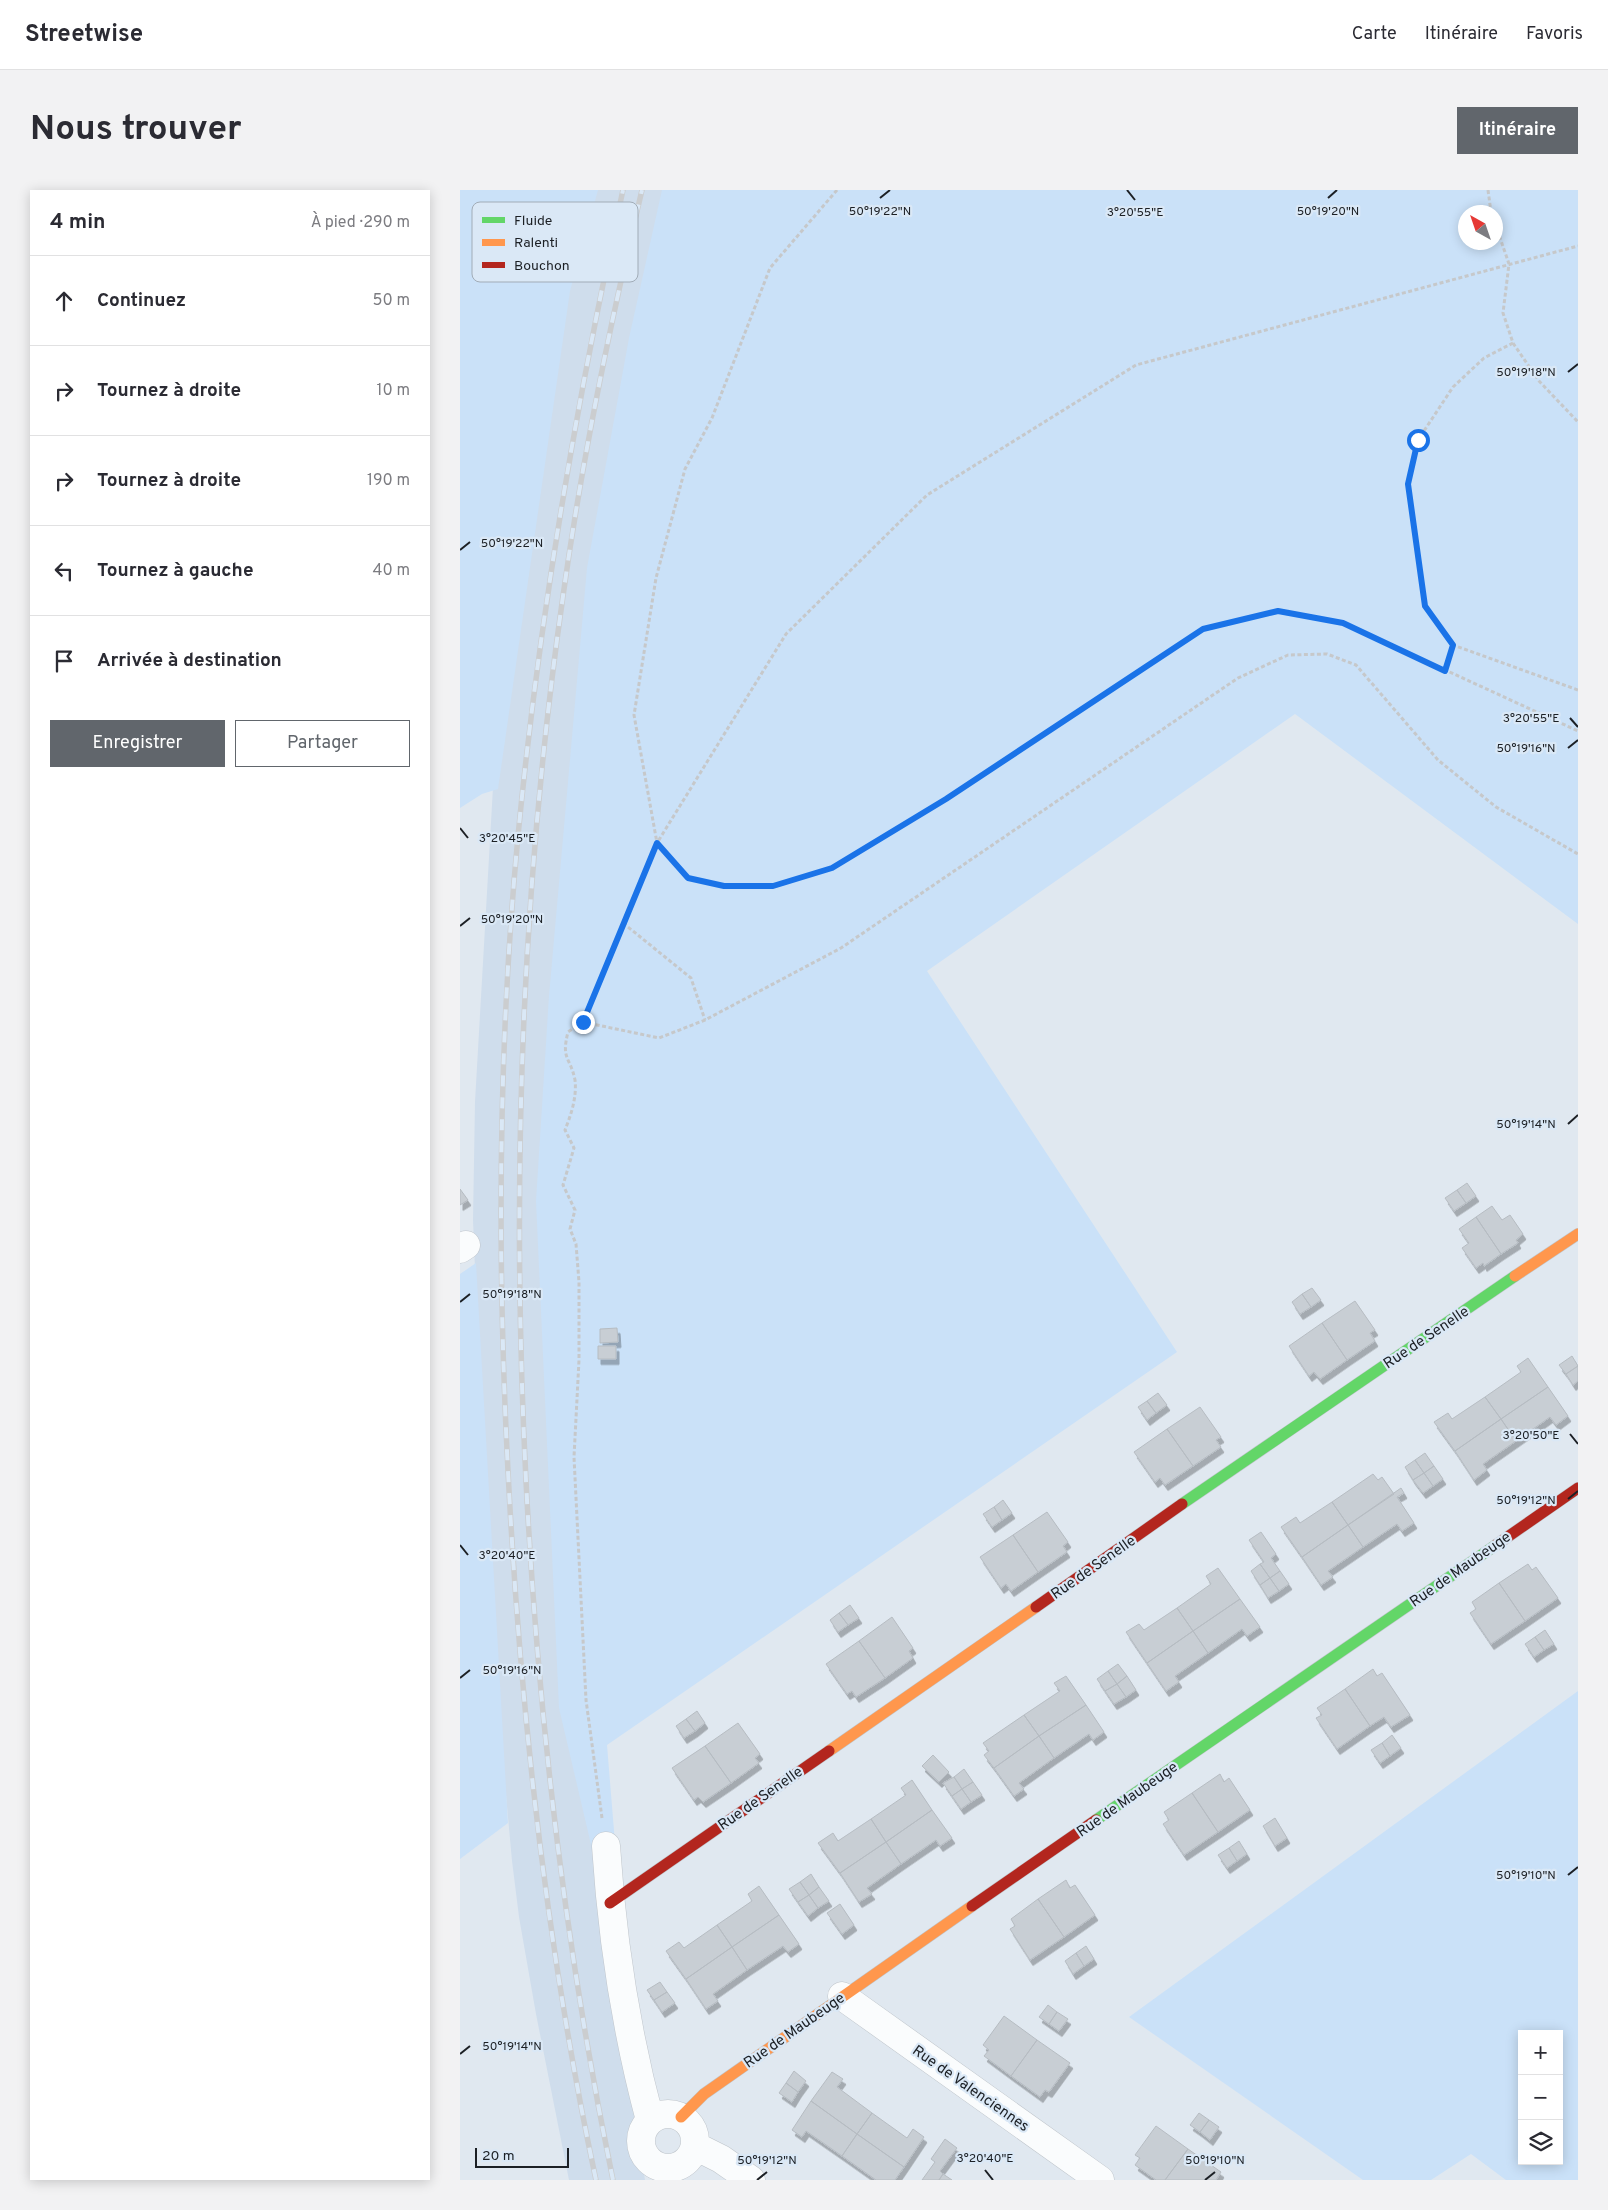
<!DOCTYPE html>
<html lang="fr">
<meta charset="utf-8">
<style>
:root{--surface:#fff;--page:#f2f2f3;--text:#2b2b33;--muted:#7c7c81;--line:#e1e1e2;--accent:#61666c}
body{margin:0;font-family:Overpass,sans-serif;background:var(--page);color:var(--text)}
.controls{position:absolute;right:15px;bottom:15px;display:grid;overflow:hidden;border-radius:0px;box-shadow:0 2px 12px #0003}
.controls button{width:45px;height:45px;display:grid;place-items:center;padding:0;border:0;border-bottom:1px solid var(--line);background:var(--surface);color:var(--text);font:25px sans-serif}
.compass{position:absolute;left:998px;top:15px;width:45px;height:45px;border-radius:50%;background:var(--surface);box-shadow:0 2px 12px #0003;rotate:320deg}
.scale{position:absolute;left:15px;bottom:12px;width:94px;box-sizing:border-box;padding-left:5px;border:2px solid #1c2025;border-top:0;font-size:14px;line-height:18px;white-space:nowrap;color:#1c2025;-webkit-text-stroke:4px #dae8f6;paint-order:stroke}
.stop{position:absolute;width:15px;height:15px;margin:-11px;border:4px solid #1a73e8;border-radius:50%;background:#fff}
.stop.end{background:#1a73e8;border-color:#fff;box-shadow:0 1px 5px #0008}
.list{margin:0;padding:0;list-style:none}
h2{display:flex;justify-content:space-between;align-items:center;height:65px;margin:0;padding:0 20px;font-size:21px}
h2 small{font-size:16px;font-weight:400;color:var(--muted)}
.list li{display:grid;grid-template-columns:32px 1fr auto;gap:15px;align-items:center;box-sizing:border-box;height:90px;padding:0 20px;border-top:1px solid var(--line)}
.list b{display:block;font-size:19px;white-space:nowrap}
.list em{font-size:16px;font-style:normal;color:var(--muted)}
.actions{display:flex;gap:10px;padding:15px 20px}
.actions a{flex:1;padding:11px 0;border:1px solid var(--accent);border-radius:0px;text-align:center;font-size:18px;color:var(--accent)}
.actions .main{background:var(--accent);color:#fff}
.icon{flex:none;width:28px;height:28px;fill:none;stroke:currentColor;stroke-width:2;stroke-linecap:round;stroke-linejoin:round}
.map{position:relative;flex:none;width:1118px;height:1990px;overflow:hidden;border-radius:0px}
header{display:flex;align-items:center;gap:30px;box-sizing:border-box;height:70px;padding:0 25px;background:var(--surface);border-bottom:1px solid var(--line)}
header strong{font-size:24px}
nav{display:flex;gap:28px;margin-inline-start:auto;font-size:18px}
.intro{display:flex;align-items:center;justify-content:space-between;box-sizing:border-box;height:120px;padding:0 30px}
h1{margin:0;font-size:35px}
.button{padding:12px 22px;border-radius:0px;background:var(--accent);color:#fff;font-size:18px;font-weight:700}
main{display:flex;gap:30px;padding:0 30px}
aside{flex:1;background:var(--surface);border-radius:0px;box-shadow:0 2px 12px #0003}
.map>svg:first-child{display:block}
.built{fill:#cfddec}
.green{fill:#cae1f8;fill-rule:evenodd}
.building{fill:#c8ced4;stroke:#b6bcc2;filter:url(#shadow)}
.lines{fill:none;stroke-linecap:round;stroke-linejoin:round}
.street-casing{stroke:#bfc5cb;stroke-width:29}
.fast-casing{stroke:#bfc5cb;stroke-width:12}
.slow-casing{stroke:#bfc5cb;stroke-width:12}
.jam-casing{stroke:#bfc5cb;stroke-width:12}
.path{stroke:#c6c8ca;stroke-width:3;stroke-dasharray:4 2.5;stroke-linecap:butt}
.street{stroke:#fafcfd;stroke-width:28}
.fast{stroke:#63d668;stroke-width:11}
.slow{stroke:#ff974d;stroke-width:11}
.jam{stroke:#b3261e;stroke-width:11}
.rail-casing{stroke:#cbcdcf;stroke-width:5.5}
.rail{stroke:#dae8f6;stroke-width:4;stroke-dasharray:11;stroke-linecap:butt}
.route{stroke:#1a73e8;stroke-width:6}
.ticks{fill:none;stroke:#1c2025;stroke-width:2}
.labels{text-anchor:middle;stroke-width:4.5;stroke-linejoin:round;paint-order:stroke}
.street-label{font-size:15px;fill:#1c2025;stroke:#dae8f6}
.key{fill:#dae8f6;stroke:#a1acb7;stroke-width:1}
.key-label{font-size:14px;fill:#1c2025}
.ticks-label{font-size:12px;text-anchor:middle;fill:#1c2025;stroke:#dae8f6;stroke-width:4.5;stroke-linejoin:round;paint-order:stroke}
</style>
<header>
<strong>Streetwise</strong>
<nav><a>Carte</a><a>Itinéraire</a><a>Favoris</a></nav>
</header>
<div class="intro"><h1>Nous trouver</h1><a class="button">Itinéraire</a></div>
<main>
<aside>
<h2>4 min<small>À pied · 290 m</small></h2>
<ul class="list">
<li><svg class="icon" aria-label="ahead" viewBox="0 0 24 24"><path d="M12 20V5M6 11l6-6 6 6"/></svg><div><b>Continuez</b></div><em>50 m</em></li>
<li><svg class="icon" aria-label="right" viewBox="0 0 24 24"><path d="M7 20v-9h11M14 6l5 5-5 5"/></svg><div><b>Tournez à droite</b></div><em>10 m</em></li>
<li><svg class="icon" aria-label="right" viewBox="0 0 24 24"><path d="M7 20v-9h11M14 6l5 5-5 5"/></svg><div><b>Tournez à droite</b></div><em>190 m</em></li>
<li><svg class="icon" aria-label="left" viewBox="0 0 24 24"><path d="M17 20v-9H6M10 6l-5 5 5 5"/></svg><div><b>Tournez à gauche</b></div><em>40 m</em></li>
<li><svg class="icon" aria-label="arrive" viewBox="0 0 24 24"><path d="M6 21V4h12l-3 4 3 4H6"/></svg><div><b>Arrivée à destination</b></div></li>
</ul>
<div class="actions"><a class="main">Enregistrer</a><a>Partager</a></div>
</aside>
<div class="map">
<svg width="1118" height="1990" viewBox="0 0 1118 1990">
<defs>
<filter id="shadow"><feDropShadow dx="3" dy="5.5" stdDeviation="0" flood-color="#0004"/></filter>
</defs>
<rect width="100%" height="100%" fill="#e0e8f0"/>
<!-- built -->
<path class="built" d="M124,0H232L159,335L145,1739L185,1990H109L76,1824L59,1727L52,1671L29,1418L13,1030L15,912L34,580Z"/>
<!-- green -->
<path class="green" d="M0,0H138L110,101L38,599L22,604L0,618Z
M202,0H1118V734L835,524L467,781L717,1162L147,1555L156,1665L133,1663L99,1518L76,1011L89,806L127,378L169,148ZM1006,22H1036V52H1006Z
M16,1073L48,1633L0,1669V1084Z
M1118,1501V1990H1046L1011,1964L971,1990H903L669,1827ZM1062,1844H1099V1971H1062Z"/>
<!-- building -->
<path class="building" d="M1007,993L1016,1006L1006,1013L997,1000Z
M0,999L8,1010L0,1015Z
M997,1000L1006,1013L994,1021L985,1008Z
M1032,1016L1042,1030L1050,1025L1063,1044L1056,1050L1058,1053L1041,1064L1016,1027Z
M1016,1027L1041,1064L1024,1076L1023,1073L1016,1078L1002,1058L1009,1053L999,1039Z
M852,1098L861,1110L851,1117L842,1104Z
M842,1104L851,1117L840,1124L832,1112Z
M895,1111L915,1140L910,1143L915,1151L887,1170L862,1133Z
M862,1133L887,1170L860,1189L854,1182L849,1186L829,1156Z
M157,1138L158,1152L140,1153V1139Z
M138,1156H156V1169H138Z
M1112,1166L1118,1176L1106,1184L1099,1175Z
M1068,1168L1088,1197L1041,1229L1025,1207L1061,1182L1057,1176Z
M1118,1176V1191L1113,1195L1106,1184Z
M1088,1197L1108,1226L1096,1235L1090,1227L1056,1251L1041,1229Z
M698,1203L707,1215L696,1223L687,1211Z
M1025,1207L1041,1229L995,1261L974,1232L988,1223L992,1229Z
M687,1211L696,1223L687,1230L678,1217Z
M740,1217L761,1247L756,1250L761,1257L733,1276L707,1239Z
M1041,1229L1056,1251L1023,1274L1027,1280L1014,1290L995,1261Z
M707,1239L733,1276L705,1295L700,1288L695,1292L674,1262Z
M965,1263L974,1276L964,1283L955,1270Z
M955,1270L964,1283L953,1290L945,1277Z
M974,1276L983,1289L973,1296L964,1283Z
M964,1283L973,1296L963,1303L953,1290Z
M913,1284L918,1290L922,1287L934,1304L888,1335L872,1312Z
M941,1298L944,1303L937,1307L954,1333L942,1341L937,1334L903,1357L888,1335Z
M543,1310L552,1323L542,1330L534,1317Z
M872,1312L888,1335L842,1367L821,1337L836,1327L840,1333Z
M534,1317L542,1330L532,1337L523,1324Z
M587,1322L608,1352L603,1356L607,1362L578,1382L553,1345Z
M888,1335L903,1357L868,1381L873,1387L861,1395L842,1367Z
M801,1342L816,1364L811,1368L820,1381L810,1388L800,1374L804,1372L789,1350Z
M553,1345L578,1382L551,1401L546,1394L541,1398L520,1367Z
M800,1374L810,1388L800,1395L791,1381Z
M1068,1374L1072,1380L1076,1377L1098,1408L1065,1431L1039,1393Z
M758,1378L780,1409L733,1441L717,1418L751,1394L746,1386Z
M820,1381L829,1394L819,1401L810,1388Z
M810,1388L819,1401L808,1408L800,1395Z
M1039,1393L1065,1431L1031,1454L1010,1423L1016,1419L1012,1412Z
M780,1409L800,1437L787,1446L782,1439L748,1463L733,1441Z
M390,1415L399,1428L388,1435L379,1423Z
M717,1418L733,1441L687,1473L666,1442L679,1434L684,1440Z
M379,1423L388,1435L378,1442L370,1430Z
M432,1427L453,1458L449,1461L453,1468L425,1488L399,1451Z
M1085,1440L1094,1454L1084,1460L1075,1447Z
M733,1441L748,1463L715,1486L719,1492L706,1501L687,1473Z
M1075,1447L1084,1460L1074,1467L1065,1454Z
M399,1451L425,1488L396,1507L392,1501L387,1504L366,1474Z
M658,1474L667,1486L657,1494L648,1481Z
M913,1479L917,1486L922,1483L950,1525L931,1537L924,1527L910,1536L885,1499Z
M648,1481L657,1494L645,1501L637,1489Z
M606,1486L626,1515L579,1546L564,1525L600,1501L594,1493Z
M667,1486L676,1500L666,1507L657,1494Z
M657,1494L666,1507L654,1514L645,1501Z
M885,1499L910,1536L877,1559L856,1528L862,1525L857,1518Z
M626,1515L644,1542L633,1550L629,1544L594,1568L579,1546Z
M237,1521L245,1533L235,1541L226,1529Z
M564,1525L579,1546L534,1578L524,1565L529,1561L523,1553Z
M226,1529L235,1541L224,1548L216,1536Z
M278,1533L300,1564L295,1568L299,1573L271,1593L245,1556Z
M932,1545L941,1558L930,1566L922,1553Z
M579,1546L594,1568L559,1593L564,1599L554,1606L534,1578Z
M922,1553L930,1566L920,1573L911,1560Z
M245,1556L271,1593L243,1612L238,1607L234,1610L212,1578Z
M473,1565L489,1582L479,1592L462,1576Z
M504,1579L513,1592L502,1599L494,1587Z
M760,1584L764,1592L769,1588L790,1620L758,1642L732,1603Z
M494,1587L502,1599L492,1606L483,1593Z
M452,1590L472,1620L426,1652L411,1629L446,1605L441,1598Z
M513,1592L522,1605L511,1612L502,1599Z
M502,1599L511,1612L501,1619L492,1606Z
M732,1603L758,1642L724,1665L703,1634L709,1630L704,1622Z
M472,1620L492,1648L480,1656L476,1650L441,1674L426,1652Z
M815,1628L827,1648L815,1656L803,1636Z
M411,1629L426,1652L380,1683L358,1653L373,1643L378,1651Z
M779,1651L787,1664L777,1671L769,1658Z
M426,1652L441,1674L407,1698L412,1704L399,1712L380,1683Z
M769,1658L777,1671L767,1678L758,1665Z
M351,1684L359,1697L349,1705L340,1692Z
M606,1690L610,1698L615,1695L635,1725L604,1747L578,1709Z
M340,1692L349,1705L338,1712L329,1699Z
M299,1696L319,1725L272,1757L257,1735L292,1711L288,1704Z
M359,1697L369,1711L358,1718L349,1705Z
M349,1705L358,1718L348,1726L338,1712Z
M578,1709L604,1747L570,1770L550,1739L555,1736L551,1729Z
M380,1714L394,1735L382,1744L367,1723Z
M319,1725L339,1754L328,1762L323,1756L287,1780L272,1757Z
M257,1735L272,1757L226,1789L206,1761L219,1752L224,1758Z
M626,1756L634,1769L624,1776L616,1763Z
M272,1757L287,1780L253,1804L258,1811L246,1819L226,1789Z
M616,1763L624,1776L613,1784L605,1771Z
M200,1792L207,1802L194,1810L187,1800Z
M207,1802L215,1813L202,1822L194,1810Z
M588,1815L597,1822L589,1834L579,1827Z
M597,1822L608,1829L599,1841L589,1834Z
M544,1826L577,1850L551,1886L524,1866L529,1860L523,1855Z
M577,1850L610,1873L589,1902L585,1900L580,1907L551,1886Z
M334,1881L346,1891L338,1902L326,1893Z
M372,1882L383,1889L377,1897L412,1923L397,1944L351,1911Z
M326,1893L338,1902L332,1912L319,1903Z
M351,1911L397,1944L382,1966L346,1941L342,1947L332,1940Z
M412,1923L447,1948L453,1939L464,1947L444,1977L397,1944Z
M739,1923L749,1930L740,1942L730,1935Z
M749,1930L759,1937L750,1950L740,1942Z
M696,1936L728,1959L705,1990H696L675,1975L680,1968L675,1965Z
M397,1944L444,1977L435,1990H416L382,1966Z
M485,1949L497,1958L480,1981L483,1984L479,1990H462L475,1972L471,1969Z
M728,1959L761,1982L756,1990H705Z
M483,1984L492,1990H479Z"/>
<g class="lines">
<defs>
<path id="street" d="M0,1059L6,1055
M146,1656C152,1748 166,1841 190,1930
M382,1806L640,1990
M181 1951a27 27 0 1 1 54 0a27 27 0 1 1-54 0Z
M235,1956L261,1969L291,1990"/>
<path id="fast" d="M722,1314L1055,1086
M636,1630L1036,1355"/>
<path id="slow" d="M1055,1086L1118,1044
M369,1561L576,1417
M221,1927L244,1904L512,1716"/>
<path id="jam" d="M1036,1355L1118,1298
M576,1417L722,1314
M150,1713L369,1561
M512,1716L636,1630"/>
</defs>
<!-- street casing -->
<use href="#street" class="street-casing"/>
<!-- fast casing -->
<use href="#fast" class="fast-casing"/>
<!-- slow casing -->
<use href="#slow" class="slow-casing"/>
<!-- jam casing -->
<use href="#jam" class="jam-casing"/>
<!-- path -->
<path class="path" d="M377,0L310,78L252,228L225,279L196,388L174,525L197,653L228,687L264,696L313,697L372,678L486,609L743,439L818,421L883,433L1118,541
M1028,0L1031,22
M1053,153L1079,191L1118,232
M993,455L965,416L948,294L958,250L993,197L1024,168L1053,153L1043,123L1049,74L1036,36
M985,481L993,455L1118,500
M163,733L231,788L245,830
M123,832L199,848L245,830L381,758L778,488L828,465L867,464L896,475L978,570L1036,617L1118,664
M142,1628L126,1510L114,1267L119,1170V1092L116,1054L110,1039L115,1020L103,995L114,958L105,940C111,925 117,907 115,890C110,866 101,870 108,842L123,832L197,653L326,444L467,305L676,175L1118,56"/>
<!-- street -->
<use href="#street" class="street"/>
<!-- fast -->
<use href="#fast" class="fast"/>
<!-- slow -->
<use href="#slow" class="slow"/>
<!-- jam -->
<use href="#jam" class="jam"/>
<defs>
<path id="rail" d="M136,1990C86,1757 60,1519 48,1281C37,1070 38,857 58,646C79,428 116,214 163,0
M153,1990C105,1759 78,1526 66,1291C51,995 61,699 103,406C122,269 150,134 182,0"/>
</defs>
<!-- rail casing -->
<use href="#rail" class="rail-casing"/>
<!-- rail -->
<use href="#rail" class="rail"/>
</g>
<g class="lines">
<!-- route -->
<path class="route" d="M123,832L197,653L228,688L264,696H313L372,678L486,609L743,439L818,421L883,433L985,481L993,455L965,416L948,294L958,250"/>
</g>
<!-- ticks -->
<path class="ticks" d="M667,0L675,10M420,8L430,0M868,8L877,0M1108,182L1118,174M0,360L10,352M1110,528L1118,537M1108,558L1118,550M0,638L8,648M0,736L10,728M1108,934L1118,925M0,1112L10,1104M1110,1244L1118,1254M1108,1309L1118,1301M0,1355L8,1365M0,1488L10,1480M1108,1685L1118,1677M0,1864L10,1856M525,1980L533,1990M297,1990L307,1982M745,1990L755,1982"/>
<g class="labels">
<!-- street labels -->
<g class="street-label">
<text transform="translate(966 1147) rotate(-34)" y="5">Rue de Senelle</text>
<text transform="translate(633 1377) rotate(-35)" y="5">Rue de Senelle</text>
<text transform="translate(1000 1379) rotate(-35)" y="5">Rue de Maubeuge</text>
<text transform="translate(300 1608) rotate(-35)" y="5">Rue de Senelle</text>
<text transform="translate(667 1609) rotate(-35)" y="5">Rue de Maubeuge</text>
<text transform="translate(334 1840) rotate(-35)" y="5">Rue de Maubeuge</text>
<text transform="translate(511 1898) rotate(35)" y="5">Rue de Valenciennes</text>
</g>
</g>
<!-- legend -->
<rect x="12" y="12" width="166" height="80" rx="8" class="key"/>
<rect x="22" y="27" width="23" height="6" fill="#63d668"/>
<rect x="22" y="49" width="23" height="7" fill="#ff974d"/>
<rect x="22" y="72" width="23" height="6" fill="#b3261e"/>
<g class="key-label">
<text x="54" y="35">Fluide</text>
<text x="54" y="57">Ralenti</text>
<text x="54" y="80">Bouchon</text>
</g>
<g class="ticks-label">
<text x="420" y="25">50°19'22"N</text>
<text x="868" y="25">50°19'20"N</text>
<text x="675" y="26">3°20'55"E</text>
<text x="1066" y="186">50°19'18"N</text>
<text x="52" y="357">50°19'22"N</text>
<text x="1071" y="532">3°20'55"E</text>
<text x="1066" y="562">50°19'16"N</text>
<text x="47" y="652">3°20'45"E</text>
<text x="52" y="733">50°19'20"N</text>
<text x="1066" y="938">50°19'14"N</text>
<text x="52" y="1108">50°19'18"N</text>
<text x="1071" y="1249">3°20'50"E</text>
<text x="1066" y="1314">50°19'12"N</text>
<text x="47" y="1369">3°20'40"E</text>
<text x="52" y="1484">50°19'16"N</text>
<text x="1066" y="1689">50°19'10"N</text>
<text x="52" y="1860">50°19'14"N</text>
<text x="525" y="1972">3°20'40"E</text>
<text x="307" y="1974">50°19'12"N</text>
<text x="755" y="1974">50°19'10"N</text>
</g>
</svg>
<div class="controls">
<button>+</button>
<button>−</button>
<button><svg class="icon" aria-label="layers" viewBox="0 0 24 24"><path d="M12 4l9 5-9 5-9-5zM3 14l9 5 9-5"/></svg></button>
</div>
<svg class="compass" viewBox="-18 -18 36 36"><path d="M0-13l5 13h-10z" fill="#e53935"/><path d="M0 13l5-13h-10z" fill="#7c7c81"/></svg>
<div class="scale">20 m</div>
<div class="stop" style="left:958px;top:250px"></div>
<div class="stop end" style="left:123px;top:832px"></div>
</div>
</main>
